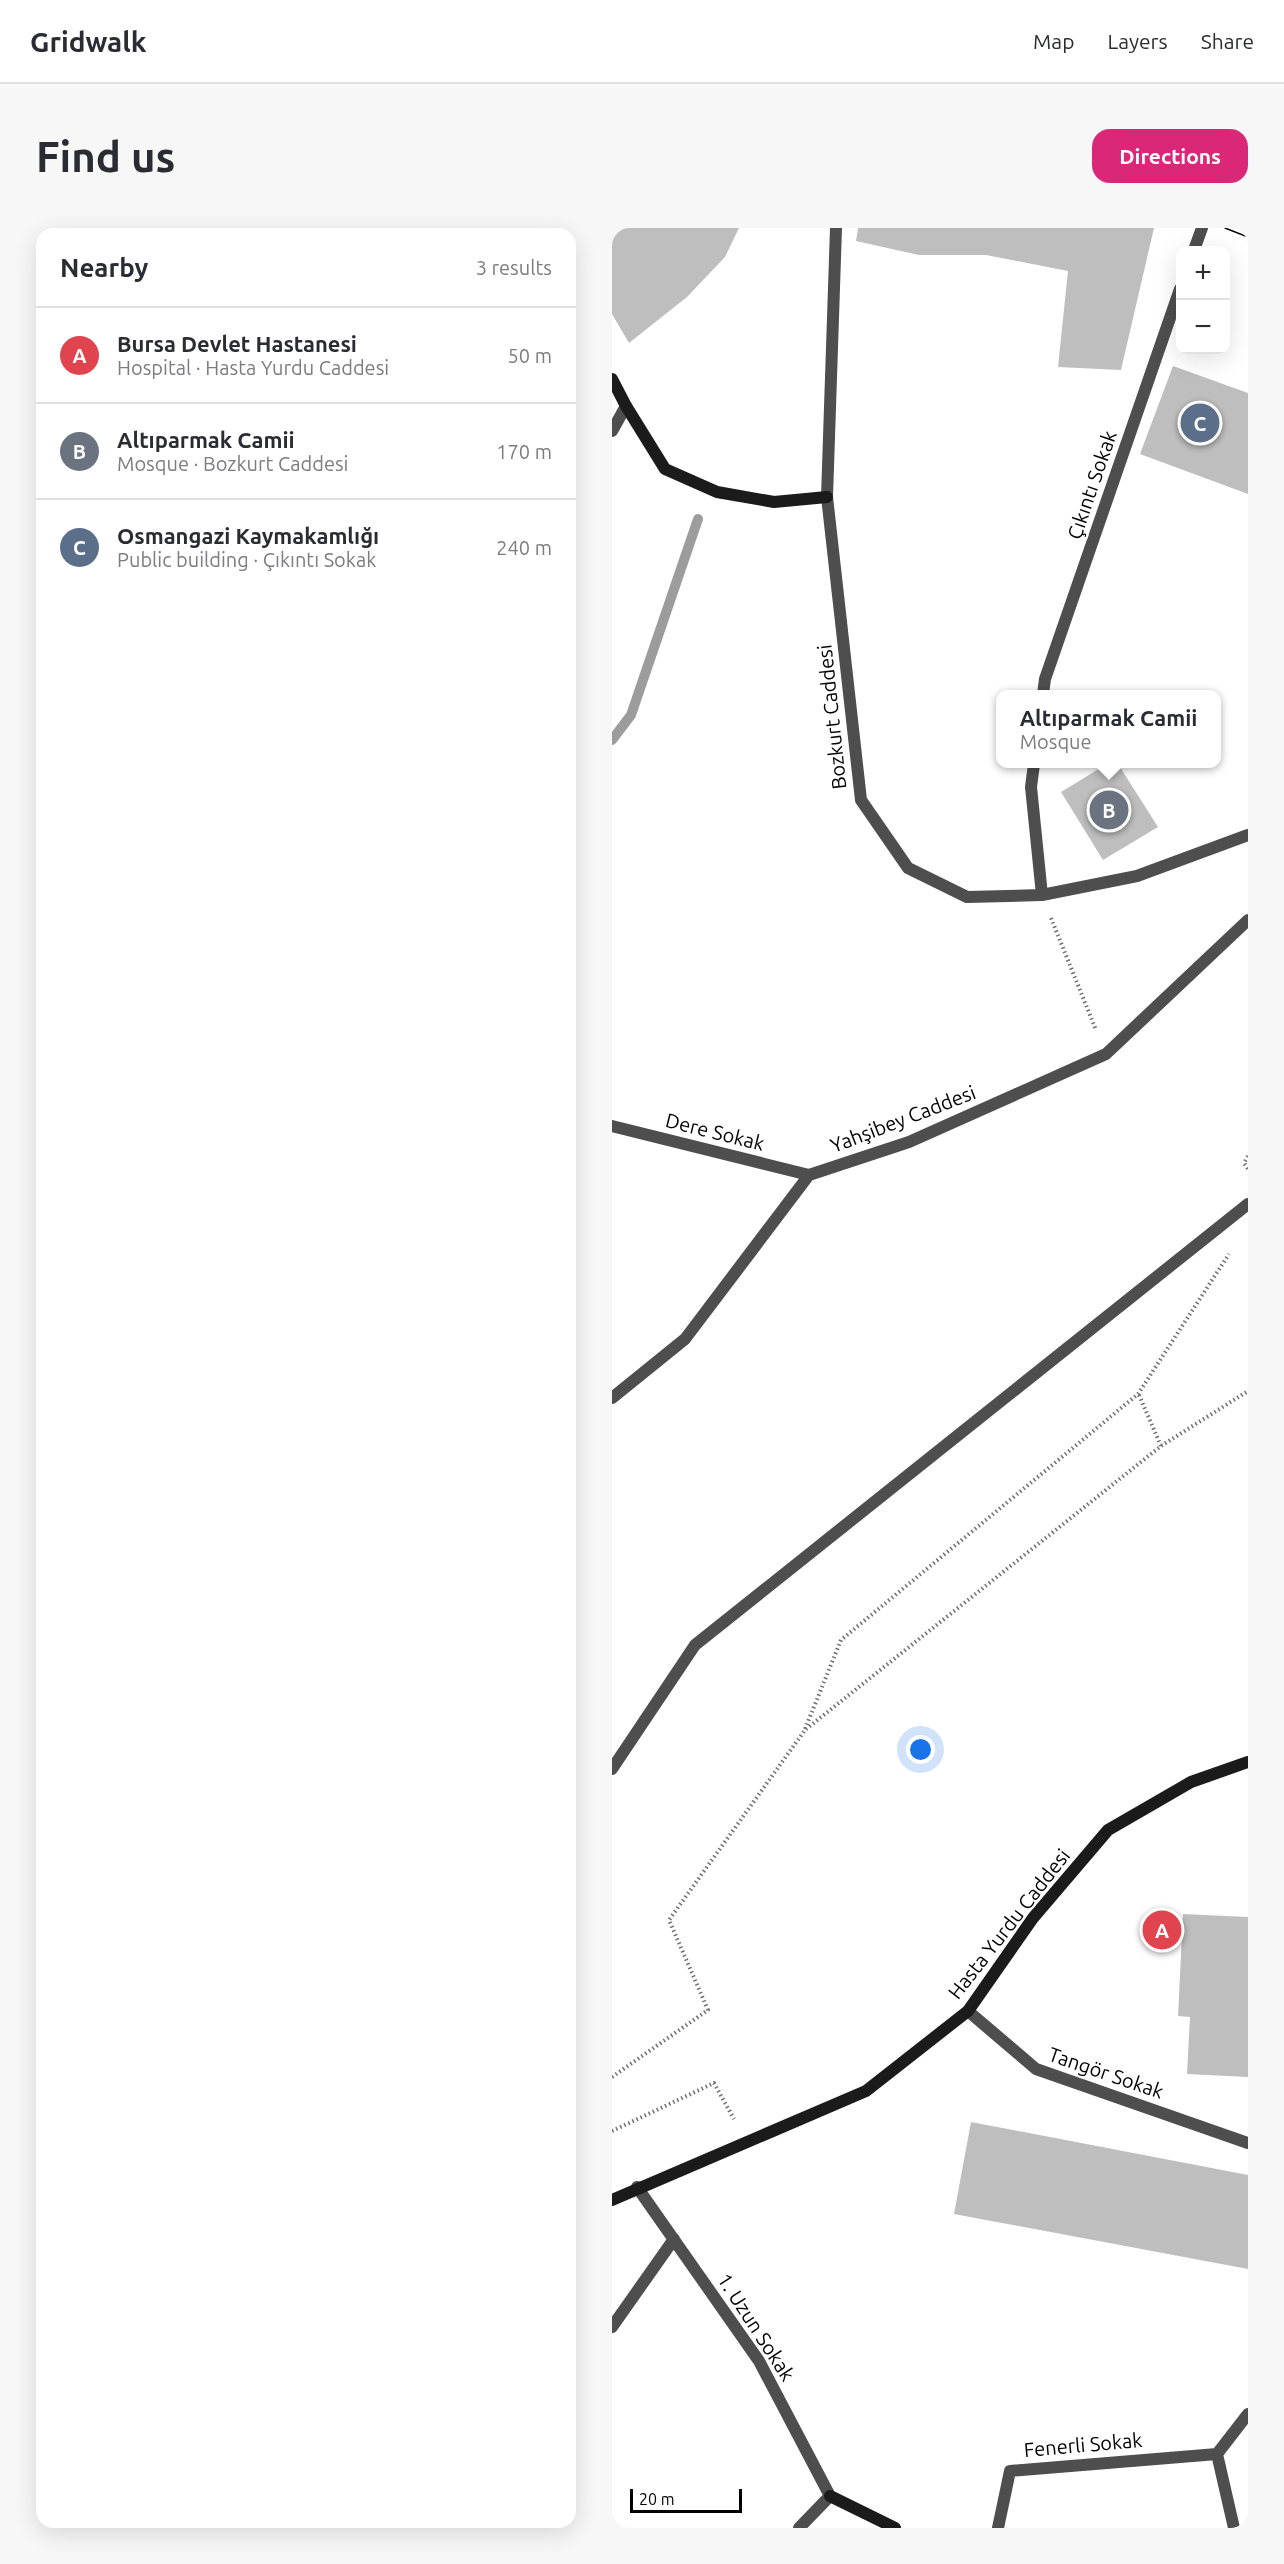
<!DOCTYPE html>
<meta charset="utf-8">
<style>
:root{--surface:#fff;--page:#f7f7f7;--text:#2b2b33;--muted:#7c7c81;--line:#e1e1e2;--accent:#db2777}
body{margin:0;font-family:Ubuntu,sans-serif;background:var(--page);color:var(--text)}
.controls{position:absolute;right:18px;top:18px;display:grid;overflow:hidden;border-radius:12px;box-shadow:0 6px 24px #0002}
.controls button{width:54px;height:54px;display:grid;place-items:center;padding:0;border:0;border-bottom:2px solid var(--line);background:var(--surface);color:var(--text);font:30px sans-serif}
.scale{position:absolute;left:18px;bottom:15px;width:112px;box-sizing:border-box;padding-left:6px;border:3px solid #000;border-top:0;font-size:16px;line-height:21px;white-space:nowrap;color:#000;-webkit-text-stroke:4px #fff;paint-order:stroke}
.you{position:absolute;left:309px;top:1522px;width:21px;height:21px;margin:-15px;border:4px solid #fff;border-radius:50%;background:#1a73e8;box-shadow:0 0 0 9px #1a73e833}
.badge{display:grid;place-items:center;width:39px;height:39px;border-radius:50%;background:var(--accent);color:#fff;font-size:20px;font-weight:700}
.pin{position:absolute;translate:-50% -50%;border:3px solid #fff;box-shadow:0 2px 6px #0006}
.popup{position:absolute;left:384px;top:462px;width:225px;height:78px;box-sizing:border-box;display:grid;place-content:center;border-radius:12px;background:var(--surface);filter:drop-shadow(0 2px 4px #0005);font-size:20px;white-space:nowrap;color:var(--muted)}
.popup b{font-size:22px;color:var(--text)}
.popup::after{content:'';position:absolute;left:50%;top:100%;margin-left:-12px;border:12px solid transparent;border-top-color:var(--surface)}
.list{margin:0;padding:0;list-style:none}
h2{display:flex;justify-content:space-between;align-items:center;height:78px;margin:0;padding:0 24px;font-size:26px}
h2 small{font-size:20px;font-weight:400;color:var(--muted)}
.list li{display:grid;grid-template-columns:39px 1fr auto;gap:18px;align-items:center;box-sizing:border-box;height:96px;padding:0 24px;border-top:2px solid var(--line)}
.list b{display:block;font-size:22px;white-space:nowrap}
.list p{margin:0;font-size:20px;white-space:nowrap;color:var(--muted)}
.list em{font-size:20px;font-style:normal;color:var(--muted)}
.map{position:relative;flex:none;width:636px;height:2300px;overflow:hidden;border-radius:18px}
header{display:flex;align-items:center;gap:36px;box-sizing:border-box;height:84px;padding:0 30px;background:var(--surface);border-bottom:2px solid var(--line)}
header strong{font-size:28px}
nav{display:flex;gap:33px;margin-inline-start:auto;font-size:21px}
.intro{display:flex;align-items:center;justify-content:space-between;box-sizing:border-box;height:144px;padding:0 36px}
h1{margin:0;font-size:42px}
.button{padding:15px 27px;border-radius:18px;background:var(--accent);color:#fff;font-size:21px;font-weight:700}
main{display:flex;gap:36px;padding:0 36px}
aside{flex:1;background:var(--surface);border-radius:18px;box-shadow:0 6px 24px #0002}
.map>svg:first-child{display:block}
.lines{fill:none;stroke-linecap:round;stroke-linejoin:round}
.stream{stroke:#9c9c9c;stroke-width:10}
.building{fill:#bebebe}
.path{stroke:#707070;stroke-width:4;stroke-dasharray:1.5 3;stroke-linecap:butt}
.lane{stroke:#4e4e4e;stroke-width:12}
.street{stroke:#4e4e4e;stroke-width:12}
.secondary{stroke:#1b1b1b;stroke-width:12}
.tram{stroke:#000;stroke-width:1.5}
.labels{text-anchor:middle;stroke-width:4.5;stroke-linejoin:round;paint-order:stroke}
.street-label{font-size:20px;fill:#000;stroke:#fff}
</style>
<header>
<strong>Gridwalk</strong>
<nav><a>Map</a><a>Layers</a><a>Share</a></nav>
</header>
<div class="intro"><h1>Find us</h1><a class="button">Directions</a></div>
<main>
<aside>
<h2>Nearby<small>3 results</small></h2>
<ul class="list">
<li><span class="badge" style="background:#e0444e">A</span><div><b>Bursa Devlet Hastanesi</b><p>Hospital · Hasta Yurdu Caddesi</p></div><em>50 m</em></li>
<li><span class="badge" style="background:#6b7280">B</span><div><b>Altıparmak Camii</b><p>Mosque · Bozkurt Caddesi</p></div><em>170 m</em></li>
<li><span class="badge" style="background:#5c6f8a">C</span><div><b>Osmangazi Kaymakamlığı</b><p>Public building · Çıkıntı Sokak</p></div><em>240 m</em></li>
</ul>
</aside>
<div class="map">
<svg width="636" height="2300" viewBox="0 0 636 2300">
<rect width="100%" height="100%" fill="#fff"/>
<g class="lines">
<!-- stream -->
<path class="stream" d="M0,512L19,487L86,291"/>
</g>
<!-- building -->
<path class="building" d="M0,0H127L113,29L75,69L17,115L0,86Z
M246,0H542L509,142L446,139L456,43L374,27H307L244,13Z
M561,138L636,165V266L528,226Z
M495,536H506L546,599L491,632L449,564Z
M571,1686L636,1689V1849L575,1846L578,1789L566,1788Z
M359,1894L636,1947V2041L342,1986Z"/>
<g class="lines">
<!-- path -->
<path class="path" d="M439,690L484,802
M636,928L632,935L636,941
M527,1167L549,1218
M193,1501L229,1412L526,1166L617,1026
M0,1849L96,1782L57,1692L193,1502L549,1218L636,1163
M0,1903L102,1855L122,1891"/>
<!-- lane -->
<path class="lane" d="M0,1541L83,1417L636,976"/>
<!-- street -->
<path class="street" d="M224,0L215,269L249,572L296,640L355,669L430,667L525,648L636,607
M582,22L590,0
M0,203L14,178
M431,466L433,451L568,61
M422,536L419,559L430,667
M0,898L197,947
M0,1170L73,1111L197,947L297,914L494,826L636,692
M356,1783L424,1841L636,1915
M25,1959L147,2133L218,2268L187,2300
M0,2099L62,2011
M386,2300L398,2243L605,2226
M622,2300L605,2226L636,2186"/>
<!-- secondary -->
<path class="secondary" d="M0,151L14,178L53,241L105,264L162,274L215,269
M0,1972L254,1863L356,1783L421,1690L496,1602L579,1554L636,1534
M218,2268L283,2300"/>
<!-- tram -->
<path class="tram" d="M613,0L636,9"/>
</g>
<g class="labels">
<!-- street labels -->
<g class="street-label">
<text transform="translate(480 257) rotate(-71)" y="7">Çıkıntı Sokak</text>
<text transform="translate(220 489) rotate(-96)" y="7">Bozkurt Caddesi</text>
<text transform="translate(291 891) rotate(-21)" y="7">Yahşibey Caddesi</text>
<text transform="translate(103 904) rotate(14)" y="7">Dere Sokak</text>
<text transform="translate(397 1696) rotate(-52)" y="7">Hasta Yurdu Caddesi</text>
<text transform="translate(494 1845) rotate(19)" y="7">Tangör Sokak</text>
<text transform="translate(144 2099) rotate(57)" y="7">1. Uzun Sokak</text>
<text transform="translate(471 2217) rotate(-5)" y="7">Fenerli Sokak</text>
</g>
</g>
</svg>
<div class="controls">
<button>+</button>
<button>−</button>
</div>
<div class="scale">20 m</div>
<div class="you"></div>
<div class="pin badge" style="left:550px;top:1702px;background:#e0444e">A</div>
<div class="pin badge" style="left:497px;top:582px;background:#6b7280">B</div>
<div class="popup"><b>Altıparmak Camii</b>Mosque</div>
<div class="pin badge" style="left:588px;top:195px;background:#5c6f8a">C</div>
</div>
</main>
